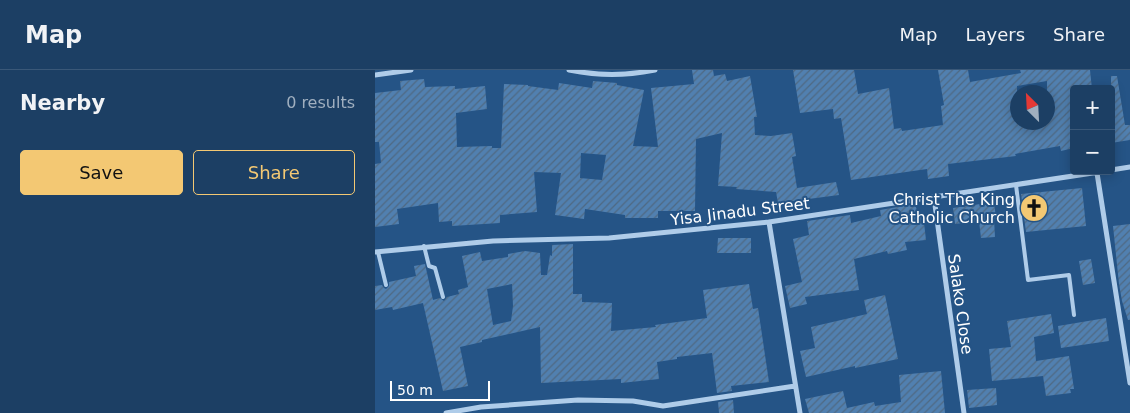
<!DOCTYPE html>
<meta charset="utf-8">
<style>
:root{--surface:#1c3f64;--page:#25466a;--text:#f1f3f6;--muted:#a0afbf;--line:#3a5878;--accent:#f3c873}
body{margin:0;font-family:"DejaVu Sans",sans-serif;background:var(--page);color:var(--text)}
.controls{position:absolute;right:15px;top:15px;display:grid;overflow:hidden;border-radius:5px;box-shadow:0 2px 12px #0003}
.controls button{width:45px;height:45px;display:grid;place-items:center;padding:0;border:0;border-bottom:1px solid var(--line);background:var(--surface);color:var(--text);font:25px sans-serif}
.compass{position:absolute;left:635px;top:15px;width:45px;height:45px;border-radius:50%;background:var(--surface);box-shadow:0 2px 12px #0003;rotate:336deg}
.scale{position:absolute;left:15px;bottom:12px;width:100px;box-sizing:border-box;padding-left:5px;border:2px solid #fff;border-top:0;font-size:14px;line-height:18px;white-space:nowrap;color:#fff;-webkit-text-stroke:4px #255486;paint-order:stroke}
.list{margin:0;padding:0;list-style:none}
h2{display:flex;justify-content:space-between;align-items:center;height:65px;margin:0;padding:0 20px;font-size:21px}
h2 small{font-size:16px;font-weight:400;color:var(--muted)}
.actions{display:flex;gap:10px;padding:15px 20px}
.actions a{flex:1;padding:11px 0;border:1px solid var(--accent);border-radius:5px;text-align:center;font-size:18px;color:var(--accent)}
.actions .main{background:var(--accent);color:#111}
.map{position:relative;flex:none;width:755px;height:343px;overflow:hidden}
header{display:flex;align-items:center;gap:30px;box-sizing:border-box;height:70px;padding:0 25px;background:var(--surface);border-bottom:1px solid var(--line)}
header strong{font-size:24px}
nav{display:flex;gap:28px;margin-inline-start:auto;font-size:18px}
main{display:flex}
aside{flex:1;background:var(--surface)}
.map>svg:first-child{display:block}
.building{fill:url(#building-hatch);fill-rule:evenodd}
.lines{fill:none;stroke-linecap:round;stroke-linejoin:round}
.service{stroke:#afcce9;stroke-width:4}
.minor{stroke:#afcce9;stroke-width:5}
.labels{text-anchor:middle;stroke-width:4;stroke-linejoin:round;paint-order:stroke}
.poi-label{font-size:16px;fill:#fff;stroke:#255486;text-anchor:end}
.street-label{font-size:16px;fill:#fff;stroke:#255486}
</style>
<header>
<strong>Map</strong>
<nav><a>Map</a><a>Layers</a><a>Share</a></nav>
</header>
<main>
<aside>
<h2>Nearby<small>0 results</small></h2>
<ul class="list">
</ul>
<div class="actions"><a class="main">Save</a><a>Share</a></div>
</aside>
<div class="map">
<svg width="755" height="343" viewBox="0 0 755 343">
<defs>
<pattern id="building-hatch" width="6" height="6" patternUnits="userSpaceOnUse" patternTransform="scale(1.25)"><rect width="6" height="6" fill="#5180b0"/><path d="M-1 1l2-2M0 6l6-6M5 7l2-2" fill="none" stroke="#4f6983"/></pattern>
</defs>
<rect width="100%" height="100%" fill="#255486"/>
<!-- building -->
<path class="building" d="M317,0H338L339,6L350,4L352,11L375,6L382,47H379L380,65L396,66L417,63L421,86L417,87L422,118L461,112L464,125L403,133L401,122L361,119L362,117L343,116L347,63L321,69L320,141H283V148H250V145L210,139L209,149L180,145L186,103L159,102L162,142L125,145V153L77,156V151L64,152L63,133L22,139L24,154L0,157V94L6,93L4,72H0V23L26,20L25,11L49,9L50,17L80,16V19L110,16L112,39L81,43L82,77L117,76V78H126L129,14L153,15V16L183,20L184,13L217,18L218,11L242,13V15L269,20L258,76L283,77L276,18L319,14ZM206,83L231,85L227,110L205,108Z
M418,0H479L483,24L514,18L519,59L526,58L527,61L568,55L566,36L569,35L563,0H593L595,12L646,3L645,0H715L717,19H699V78L686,81L685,76L640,84L641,86L573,94L574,106L553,109L552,99L476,110L466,48L459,49L458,39L425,43ZM672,11V52H642V16Z
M736,6H742L750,55H755V70L736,73Z
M707,118L711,156L651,162L646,124Z
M619,132L621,148L619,149L620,167L606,168L604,151L580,154L578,138Z
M540,134L543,144H548L551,170L530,172L532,180L513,184L512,181L479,189L484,220L430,227L432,234L415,238L410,216L427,212L418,169L434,165L432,151L475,145L476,153L506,146L505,140Z
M755,154V250H753L747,231L744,214L738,156Z
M343,168H376V183H342Z
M198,174V224H207V232L237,233L236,261L281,257L280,255L332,248L328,220L374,214L378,239L383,238L394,312L356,316L357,321L342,323L337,283L302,287V289L282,292L284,309L246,313V309L166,313L165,257L107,270V272L85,277L93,316L68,321L48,233L18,240L17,237L0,240V216L7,215L9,218L11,219L14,216V212L41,206L39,196L50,194L58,230L65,228L69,231L72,227L84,224L83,220L93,217L87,186L105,182L107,191L133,187V184L150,181L165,183L166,205H172L175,185L177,186V175ZM137,214L138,236L136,251L118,255L112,219Z
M716,189L720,213L708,215L704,191Z
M510,225L523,289L480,298V296L431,307L425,281L440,278L436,257L492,244L489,230Z
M676,244L679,263L659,267L661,291L694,286L699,319H695L696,323L671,326L668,306L617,311L614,279L636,277L632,251Z
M731,248L734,271L686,278L683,256Z
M566,301L570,343H434L430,329L468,321L472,338L499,332L500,336L526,332L524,305Z
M621,318L622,335L594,338L592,320Z
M358,330L359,343H344L343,332Z"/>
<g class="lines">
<!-- service -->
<path class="service" d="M641,115L653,210L694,205L699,245
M49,176L54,196L60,198L68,227
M3,182L11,215"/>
<!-- minor -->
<path class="minor" d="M194,0C226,6 248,6 280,0
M0,5L36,0
M736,100L755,97
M722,103L755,313
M559,128L589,343
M394,152L425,343
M0,182L118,171L234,168L394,152L731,101
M71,343L106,337L203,330L258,331L288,336L420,316"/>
</g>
<!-- icons -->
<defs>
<symbol id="church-disc" viewBox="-11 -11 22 22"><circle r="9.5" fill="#f3c873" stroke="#255486"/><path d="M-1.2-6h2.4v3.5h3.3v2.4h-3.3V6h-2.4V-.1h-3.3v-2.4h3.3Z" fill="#111"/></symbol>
</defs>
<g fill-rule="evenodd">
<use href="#church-disc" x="643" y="122" width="32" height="32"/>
</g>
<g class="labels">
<!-- poi labels -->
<g class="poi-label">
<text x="640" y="135">Christ The King<tspan x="640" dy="18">Catholic Church</tspan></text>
</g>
<!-- street labels -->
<g class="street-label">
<text transform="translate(365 141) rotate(-7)" y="6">Yisa Jinadu Street</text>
<text transform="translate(586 234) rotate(82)" y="6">Salako Close</text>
</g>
</g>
</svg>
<div class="controls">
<button>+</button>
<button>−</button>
</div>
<svg class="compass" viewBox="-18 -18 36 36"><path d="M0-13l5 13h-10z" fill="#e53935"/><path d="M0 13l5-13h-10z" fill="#a0afbf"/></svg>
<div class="scale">50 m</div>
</div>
</main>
